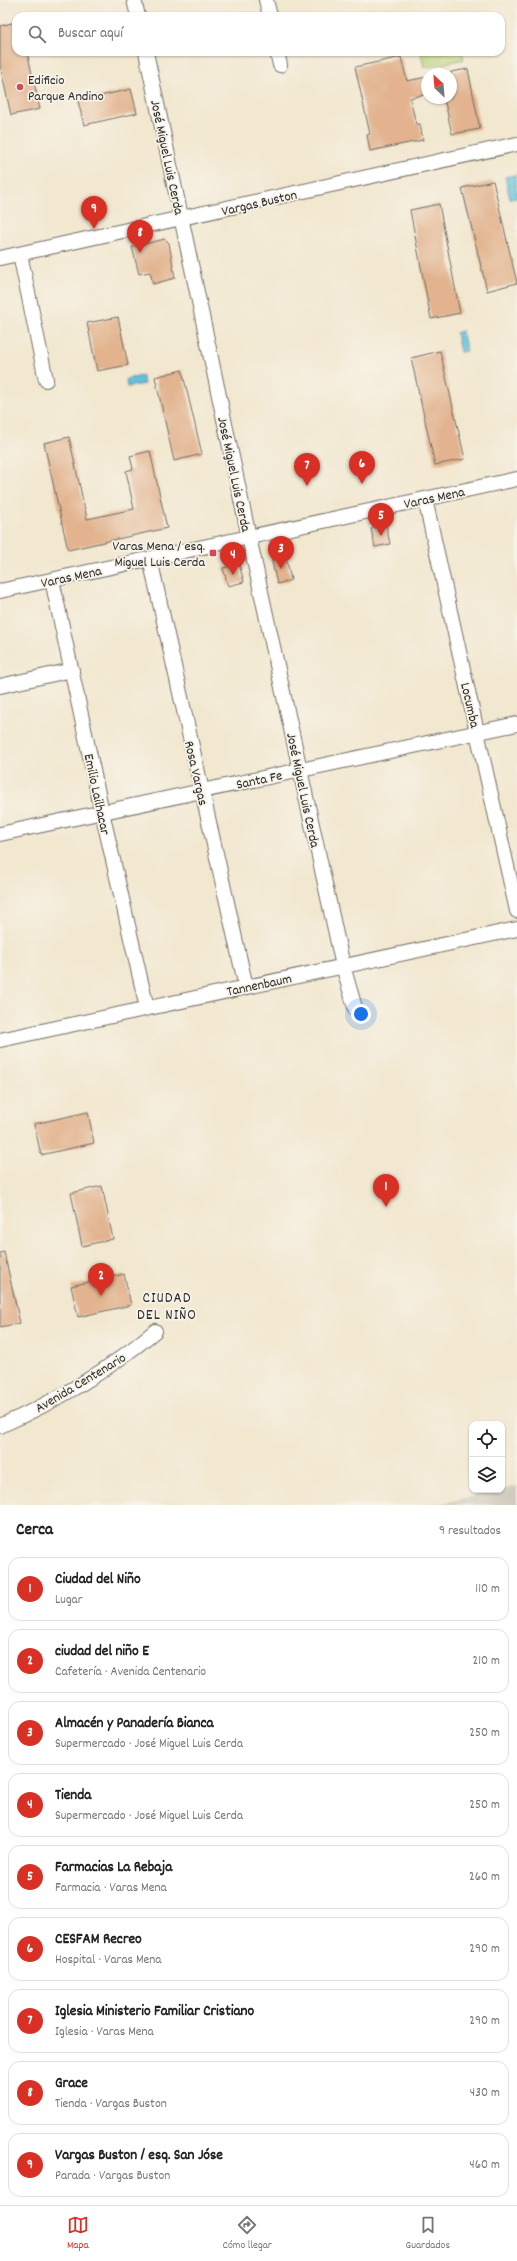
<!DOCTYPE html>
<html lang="es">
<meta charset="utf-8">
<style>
:root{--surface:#fff;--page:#f6f6f6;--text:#222;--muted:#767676;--line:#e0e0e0;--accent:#d93025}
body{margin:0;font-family:Dekko,sans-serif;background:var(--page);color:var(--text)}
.controls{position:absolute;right:12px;bottom:12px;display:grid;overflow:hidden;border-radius:8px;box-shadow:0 1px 3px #0004}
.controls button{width:36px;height:36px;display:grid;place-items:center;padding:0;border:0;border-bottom:1px solid var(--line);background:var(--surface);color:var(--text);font:20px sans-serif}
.compass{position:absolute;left:421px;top:68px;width:36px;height:36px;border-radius:50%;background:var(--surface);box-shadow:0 1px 3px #0004;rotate:334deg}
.you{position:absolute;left:361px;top:1014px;width:14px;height:14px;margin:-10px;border:3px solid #fff;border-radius:50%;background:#1a73e8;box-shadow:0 0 0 6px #1a73e833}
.badge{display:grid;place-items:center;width:26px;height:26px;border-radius:50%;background:var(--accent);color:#fff;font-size:13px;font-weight:700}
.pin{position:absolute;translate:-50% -33px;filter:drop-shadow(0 1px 2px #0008)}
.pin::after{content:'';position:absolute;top:21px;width:14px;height:12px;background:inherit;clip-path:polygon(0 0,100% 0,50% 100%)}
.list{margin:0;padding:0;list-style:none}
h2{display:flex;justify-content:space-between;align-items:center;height:52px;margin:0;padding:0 16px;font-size:17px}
h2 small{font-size:13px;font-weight:400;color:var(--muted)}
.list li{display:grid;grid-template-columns:26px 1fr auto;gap:12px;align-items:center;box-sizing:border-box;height:64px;margin:0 8px 8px;padding:0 8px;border:1px solid var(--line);border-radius:12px}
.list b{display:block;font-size:15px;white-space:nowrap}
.list p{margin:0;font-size:13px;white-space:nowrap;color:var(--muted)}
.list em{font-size:13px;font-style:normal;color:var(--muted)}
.icon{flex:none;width:22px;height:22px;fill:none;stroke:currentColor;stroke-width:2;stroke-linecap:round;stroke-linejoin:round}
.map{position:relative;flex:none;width:517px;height:1505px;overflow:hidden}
.search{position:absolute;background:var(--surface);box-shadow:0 1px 3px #0004;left:12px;right:12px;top:12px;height:44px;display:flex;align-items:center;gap:10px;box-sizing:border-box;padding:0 14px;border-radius:12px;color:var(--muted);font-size:15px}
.sheet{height:700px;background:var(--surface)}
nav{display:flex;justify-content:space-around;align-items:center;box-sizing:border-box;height:56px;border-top:1px solid var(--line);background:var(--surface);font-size:11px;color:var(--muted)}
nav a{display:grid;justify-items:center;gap:2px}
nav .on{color:var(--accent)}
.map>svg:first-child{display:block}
.industrial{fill:#cbc3b8}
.green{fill:#b9d075;stroke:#727e50}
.water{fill:#61c2df;stroke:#467685}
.building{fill:#e2b38e}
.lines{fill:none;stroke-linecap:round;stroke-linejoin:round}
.minor-casing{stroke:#716d64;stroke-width:16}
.minor{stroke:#fff;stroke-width:14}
.poi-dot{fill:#d1495b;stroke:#f7f3e8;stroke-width:1.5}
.labels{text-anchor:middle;stroke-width:3.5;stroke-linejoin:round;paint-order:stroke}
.poi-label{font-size:14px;fill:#2b2b2b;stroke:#f7f3e8;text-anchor:start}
.street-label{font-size:14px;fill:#2b2b2b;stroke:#f7f3e8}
.neighbourhood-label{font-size:15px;letter-spacing:1px;fill:#2b2b2b;stroke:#f7f3e8}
</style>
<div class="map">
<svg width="517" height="1505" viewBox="0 0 517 1505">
<rect width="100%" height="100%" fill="#f7f3e8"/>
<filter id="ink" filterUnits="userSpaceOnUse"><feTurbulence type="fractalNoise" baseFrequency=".025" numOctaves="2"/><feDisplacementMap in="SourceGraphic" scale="8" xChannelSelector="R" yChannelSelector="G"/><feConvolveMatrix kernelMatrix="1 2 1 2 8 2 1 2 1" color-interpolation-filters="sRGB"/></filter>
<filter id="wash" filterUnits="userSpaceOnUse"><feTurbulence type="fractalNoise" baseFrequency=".012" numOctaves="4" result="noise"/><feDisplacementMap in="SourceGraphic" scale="16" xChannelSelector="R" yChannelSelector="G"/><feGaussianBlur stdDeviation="0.9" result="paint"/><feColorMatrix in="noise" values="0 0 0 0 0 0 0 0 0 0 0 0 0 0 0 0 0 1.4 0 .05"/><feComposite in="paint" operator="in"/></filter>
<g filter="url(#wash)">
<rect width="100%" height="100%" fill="#f2e7cf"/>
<!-- industrial -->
<path class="industrial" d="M517,1486V1505H434L502,1490Z"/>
<!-- green -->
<path class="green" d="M421,52H462L464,59L424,68Z"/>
<!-- water -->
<path class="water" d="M515,175L517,198L510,199L505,177Z
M462,331L467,351L460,352L456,333Z
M142,376L144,384L127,387L126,379Z"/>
<g id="blocks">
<!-- building -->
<path class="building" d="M16,22V52H27L40,109L11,115L0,65V26Z
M401,57L407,81L427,77V94L410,98L416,124H420L423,140L370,151L367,135L370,134L355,67Z
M468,69L480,129L452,134L444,98H451V72Z
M131,89L137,113L84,125L78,101Z
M493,181L517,283L487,291L462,188Z
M439,204L460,313L431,319L410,210Z
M165,239L169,243L175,278L153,284L150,272L139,274L132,247Z
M118,317L128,365L97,371L87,323Z
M440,351L465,459L435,465L411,358Z
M182,370L202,454L174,461L155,377Z
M69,437L87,519L134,509L126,471L133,469L130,456L150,451L167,528L68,550L44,443Z
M386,525L390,544L375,547L371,529Z
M285,553L291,580L277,584L271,557Z
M239,564L244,582L228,586L223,568Z
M88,1112L94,1143L41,1155L34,1124Z
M102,1186L113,1239L82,1246L71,1193Z
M4,1252L20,1323L0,1327V1253Z
M124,1274L131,1305L78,1317L71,1286Z"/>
</g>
</g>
<g filter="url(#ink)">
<use href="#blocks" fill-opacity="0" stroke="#716d64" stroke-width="1"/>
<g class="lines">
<defs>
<path id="minor" d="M134,0L138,16
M266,0L270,16
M146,52L249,537L343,966L356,1011
M277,52L280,65
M20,254L46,380
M0,258L517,144
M425,499L517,911
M150,559L246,987
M52,580L102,812L147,1008
M0,591L517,479
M0,686L72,670
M0,834L517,724
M0,1040L517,929
M0,1426C55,1402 109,1370 155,1331"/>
</defs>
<!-- minor casing -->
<use href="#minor" class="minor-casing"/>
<!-- minor -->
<use href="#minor" class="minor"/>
</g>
</g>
<!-- markers -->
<g class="poi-dot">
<circle cx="20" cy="87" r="4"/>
<rect x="209" y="549" width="8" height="8" rx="2"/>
</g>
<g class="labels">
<!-- poi labels -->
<g class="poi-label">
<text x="28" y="84">Edificio<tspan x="28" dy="16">Parque Andino</tspan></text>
<text x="205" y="550" text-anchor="end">Varas Mena / esq.<tspan x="205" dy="16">Miguel Luis Cerda</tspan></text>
</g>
<!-- street labels -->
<g class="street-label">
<text transform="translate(168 157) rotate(78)" y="5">José Miguel Luis Cerda</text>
<text transform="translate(259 202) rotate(-13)" y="5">Vargas Buston</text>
<text transform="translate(235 474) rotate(78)" y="5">José Miguel Luis Cerda</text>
<text transform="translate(434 497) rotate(-12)" y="5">Varas Mena</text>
<text transform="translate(71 576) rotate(-12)" y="5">Varas Mena</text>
<text transform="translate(471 705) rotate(77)" y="5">Locumba</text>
<text transform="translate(197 773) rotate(77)" y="5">Rosa Vargas</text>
<text transform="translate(259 779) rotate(-12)" y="5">Santa Fe</text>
<text transform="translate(304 790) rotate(78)" y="5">José Miguel Luis Cerda</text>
<text transform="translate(98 794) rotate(78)" y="5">Emilio Lailhacar</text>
<text transform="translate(259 984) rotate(-12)" y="5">Tannenbaum</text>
<text transform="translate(80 1382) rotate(-31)" y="5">Avenida Centenario</text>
</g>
<!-- neighbourhood labels -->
<g class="neighbourhood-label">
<text x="167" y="1302">CIUDAD<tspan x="167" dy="17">DEL NIÑO</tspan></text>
</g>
</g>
</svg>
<div class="controls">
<button><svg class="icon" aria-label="locate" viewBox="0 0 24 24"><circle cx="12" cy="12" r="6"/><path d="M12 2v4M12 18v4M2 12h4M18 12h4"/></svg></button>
<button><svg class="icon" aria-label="layers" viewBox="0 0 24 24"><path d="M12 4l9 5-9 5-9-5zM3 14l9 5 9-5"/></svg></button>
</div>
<svg class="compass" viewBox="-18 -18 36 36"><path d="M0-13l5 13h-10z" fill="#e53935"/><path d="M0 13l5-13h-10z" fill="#767676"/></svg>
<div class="you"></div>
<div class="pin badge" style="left:386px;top:1207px">1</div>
<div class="pin badge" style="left:101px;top:1296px">2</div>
<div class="pin badge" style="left:281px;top:569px">3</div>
<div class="pin badge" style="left:233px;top:575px">4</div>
<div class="pin badge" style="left:381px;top:536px">5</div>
<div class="pin badge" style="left:362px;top:484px">6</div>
<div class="pin badge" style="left:307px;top:486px">7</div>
<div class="pin badge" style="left:140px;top:253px">8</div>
<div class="pin badge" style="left:94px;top:229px">9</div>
<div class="search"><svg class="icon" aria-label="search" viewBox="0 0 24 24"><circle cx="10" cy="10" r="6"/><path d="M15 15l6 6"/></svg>Buscar aquí</div>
</div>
<section class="sheet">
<h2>Cerca<small>9 resultados</small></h2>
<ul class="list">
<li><span class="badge">1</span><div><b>Ciudad del Niño</b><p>Lugar</p></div><em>110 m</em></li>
<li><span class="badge">2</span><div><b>ciudad del niño E</b><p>Cafetería · Avenida Centenario</p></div><em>210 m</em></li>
<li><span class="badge">3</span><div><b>Almacén y Panadería Bianca</b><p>Supermercado · José Miguel Luis Cerda</p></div><em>250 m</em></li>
<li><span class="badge">4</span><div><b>Tienda</b><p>Supermercado · José Miguel Luis Cerda</p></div><em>250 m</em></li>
<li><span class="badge">5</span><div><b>Farmacias La Rebaja</b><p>Farmacia · Varas Mena</p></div><em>260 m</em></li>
<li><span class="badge">6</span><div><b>CESFAM Recreo</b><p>Hospital · Varas Mena</p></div><em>290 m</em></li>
<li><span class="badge">7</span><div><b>Iglesia Ministerio Familiar Cristiano</b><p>Iglesia · Varas Mena</p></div><em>290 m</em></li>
<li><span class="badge">8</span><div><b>Grace</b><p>Tienda · Vargas Buston</p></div><em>430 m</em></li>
<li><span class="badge">9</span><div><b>Vargas Buston / esq. San Jóse</b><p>Parada · Vargas Buston</p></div><em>460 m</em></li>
</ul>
</section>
<nav>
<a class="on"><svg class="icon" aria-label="map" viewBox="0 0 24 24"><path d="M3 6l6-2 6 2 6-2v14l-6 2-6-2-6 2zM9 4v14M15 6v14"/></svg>Mapa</a>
<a><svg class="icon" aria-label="directions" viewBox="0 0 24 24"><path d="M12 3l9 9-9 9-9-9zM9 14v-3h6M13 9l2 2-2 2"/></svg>Cómo llegar</a>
<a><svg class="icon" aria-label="saved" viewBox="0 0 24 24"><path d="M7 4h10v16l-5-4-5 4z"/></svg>Guardados</a>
</nav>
